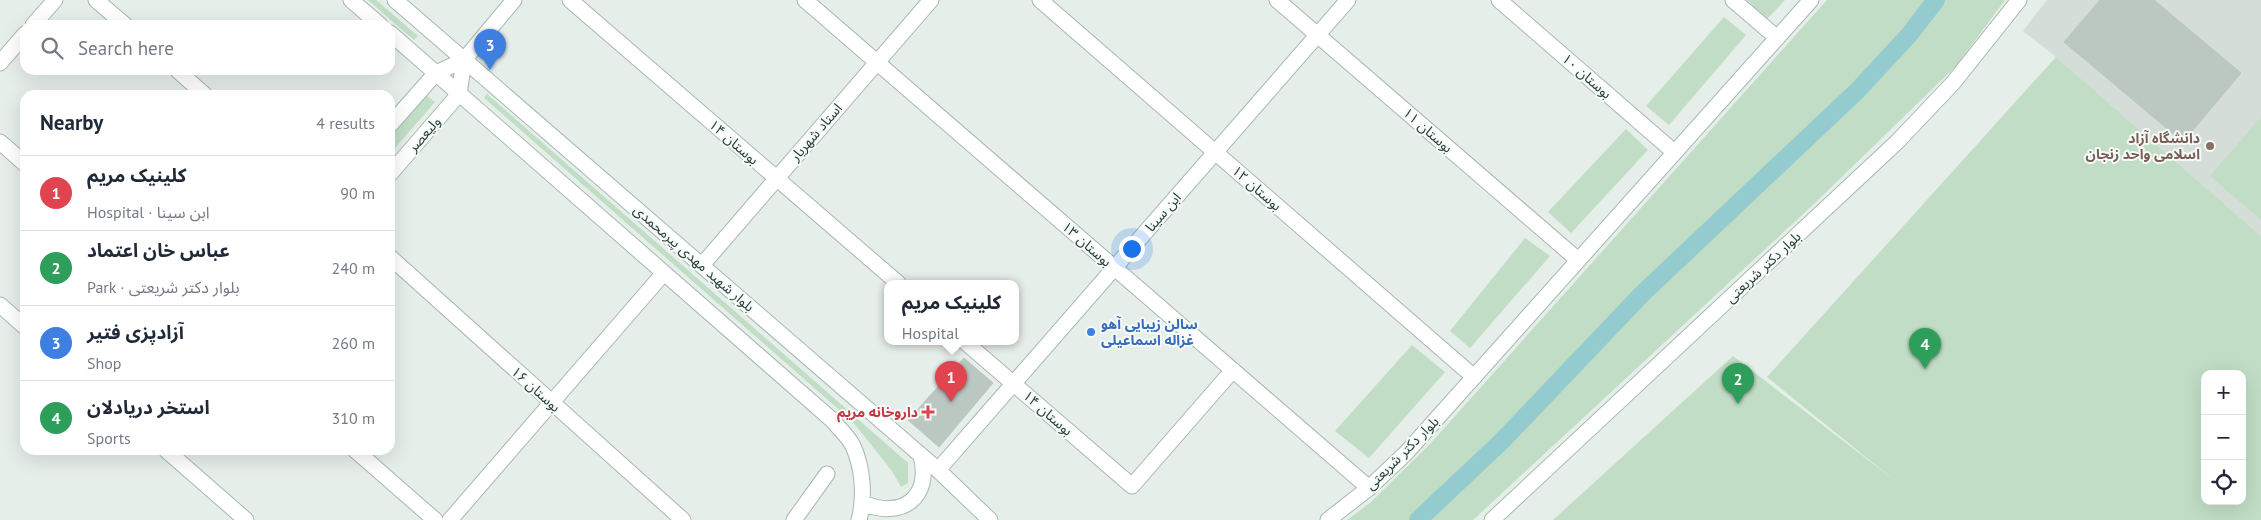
<!DOCTYPE html>
<meta charset="utf-8">
<style>
:root{--surface:#fff;--page:#f2f2f3;--text:#1f2937;--muted:#747a83;--line:#e0e1e3;--accent:#db2777}
body{margin:0;font-family:"PT Sans","Noto Sans Arabic",sans-serif;background:var(--page);color:var(--text)}
.controls{position:absolute;right:15px;bottom:15px;display:grid;overflow:hidden;border-radius:10px;box-shadow:0 5px 20px #0002}
.controls button{width:45px;height:45px;display:grid;place-items:center;padding:0;border:0;border-bottom:1px solid var(--line);background:var(--surface);color:var(--text);font:25px sans-serif}
.you{position:absolute;left:1131px;top:248px;width:18px;height:18px;margin:-12px;border:4px solid #fff;border-radius:50%;background:#1a73e8;box-shadow:0 0 0 8px #1a73e833}
.badge{display:grid;place-items:center;width:32px;height:32px;border-radius:50%;background:var(--accent);color:#fff;font-size:16px;font-weight:700}
.pin{position:absolute;translate:-50% -41px;filter:drop-shadow(0 1px 2px #0008)}
.pin::after{content:'';position:absolute;top:26px;width:18px;height:15px;background:inherit;clip-path:polygon(0 0,100% 0,50% 100%)}
.popup{position:absolute;left:884px;top:280px;width:135px;height:65px;box-sizing:border-box;display:grid;place-content:center;border-radius:10px;background:var(--surface);filter:drop-shadow(0 1px 4px #0005);font-size:16px;white-space:nowrap;color:var(--muted)}
.popup b{font-size:19px;color:var(--text)}
.popup::after{content:'';position:absolute;left:50%;top:100%;margin-left:-10px;border:10px solid transparent;border-top-color:var(--surface)}
.list{margin:0;padding:0;list-style:none}
h2{display:flex;justify-content:space-between;align-items:center;height:65px;margin:0;padding:0 20px;font-size:21px}
h2 small{font-size:16px;font-weight:400;color:var(--muted)}
.list li{display:grid;grid-template-columns:32px 1fr auto;gap:15px;align-items:center;box-sizing:border-box;height:75px;padding:0 20px;border-top:1px solid var(--line)}
.list b{display:block;font-size:19px;white-space:nowrap}
.list p{margin:0;font-size:16px;white-space:nowrap;color:var(--muted)}
.list em{font-size:16px;font-style:normal;color:var(--muted)}
.icon{flex:none;width:28px;height:28px;fill:none;stroke:currentColor;stroke-width:2;stroke-linecap:round;stroke-linejoin:round}
.map{position:relative;flex:none;width:2261px;height:520px;overflow:hidden}
.search{position:absolute;background:var(--surface);box-shadow:0 5px 20px #0002;left:20px;top:20px;width:375px;height:55px;display:flex;align-items:center;gap:12px;box-sizing:border-box;padding:0 18px;border-radius:15px;color:var(--muted);font-size:19px}
.panel{position:absolute;background:var(--surface);box-shadow:0 5px 20px #0002;left:20px;top:90px;width:375px;height:365px;border-radius:15px}
.map>svg:first-child{display:block}
.built{fill:#d4ddd8}
.green{fill:#c1ddc5;fill-rule:evenodd}
.lines{fill:none;stroke-linecap:round;stroke-linejoin:round}
.canal{stroke:#93cbce;stroke-width:18}
.building{fill:#bbc8c2;stroke:#b9c7bf}
.street-casing{stroke:#a9b6af;stroke-width:17}
.secondary-casing{stroke:#a5b9b0;stroke-width:17}
.street{stroke:#fff;stroke-width:15}
.secondary{stroke:#fff;stroke-width:15}
.education-dot{fill:#8d6e63;stroke:#f6faf8;stroke-width:2}
.shop-dot{fill:#3f7fe0;stroke:#f6faf8;stroke-width:2}
.health-dot{fill:#e0444e;stroke:#f6faf8;stroke-width:2}
.labels{text-anchor:middle;stroke-width:4;stroke-linejoin:round;paint-order:stroke}
.street-label{font-size:14px;fill:#263f35;stroke:#f6faf8}
.education-label{font-size:14px;font-weight:bold;fill:#785e54;stroke:#f6faf8;text-anchor:end}
.shop-label{font-size:14px;font-weight:bold;fill:#366cbe;stroke:#f6faf8;text-anchor:start}
.health-label{font-size:14px;font-weight:bold;fill:#be3a42;stroke:#f6faf8;text-anchor:end}
</style>
<div class="map">
<svg width="2261" height="520" viewBox="0 0 2261 520">
<rect width="100%" height="100%" fill="#e6eee9"/>
<!-- built -->
<path class="built" d="M2047,0H2261V236L2056,57L2023,31Z"/>
<!-- green -->
<path class="green" d="M368,0H376L418,36L414,40Z
M1747,0H1785L1767,19Z
M1827,0H2005L1956,66L1816,202L1473,520H1347L1370,503L1430,444Z
M1724,17L1746,35L1669,125L1646,106Z
M2056,57L2261,236V520H1553L1733,356L1894,480L1767,377ZM2205,374H2242V501H2205Z
M487,94L908,463V483L901,487L892,471L853,422L484,98Z
M426,95L435,102L390,154V137Z
M2261,117V220L2210,176Z
M1626,129L1648,150L1571,233L1548,212Z
M1525,238L1550,256L1470,348L1450,331Z
M1412,345L1445,372L1369,458L1335,431Z"/>
<g class="lines">
<!-- canal -->
<path class="canal" d="M1418,520L1502,441L1642,294L1857,91L1909,35L1936,0"/>
</g>
<!-- building -->
<path class="building" d="M2100,0H2154L2241,73L2183,142L2064,42Z
M964,358L993,383L939,447L908,420Z"/>
<g class="lines">
<defs>
<path id="street" d="M96,0L125,25
M570,0L898,283
M805,0L1369,488
M1040,0L1474,377
M1277,0L1578,260
M1499,0L1674,152
M1733,0L1776,37
M33,25L55,0
M0,63L25,34
M177,70L205,95
M0,142L25,164
M390,257L683,520
M702,265L931,0
M964,341L1132,486L1233,370
M355,450L435,520
M450,520L663,274
M794,520L827,474"/>
<path id="secondary" d="M351,0L380,25
M395,0L938,470L990,520
M390,33L831,419C838,427 849,437 853,446C863,468 865,497 859,520
M390,125L436,73L464,60L514,0
M390,174L459,94L464,60
M0,305L25,327
M166,450L246,520
M938,470L1348,0
M863,503C902,520 932,497 921,456
M1328,520L1369,488L1406,453L1811,0
M1492,520L1897,142L1953,83L2019,0"/>
</defs>
<!-- street casing -->
<use href="#street" class="street-casing"/>
<!-- secondary casing -->
<use href="#secondary" class="secondary-casing"/>
<!-- street -->
<use href="#street" class="street"/>
<!-- secondary -->
<use href="#secondary" class="secondary"/>
</g>
<!-- markers -->
<circle class="education-dot" cx="2210" cy="146" r="5"/>
<circle class="shop-dot" cx="1091" cy="332" r="5"/>
<path class="health-dot" d="M925.5 404.5h5v5h5v5h-5v5h-5v-5h-5v-5h5z"/>
<g class="labels">
<!-- street labels -->
<g class="street-label">
<text transform="translate(1587 76) rotate(41)" y="5">بوستان ۱۰</text>
<text transform="translate(1428 130) rotate(41)" y="5">بوستان ۱۱</text>
<text transform="translate(816 132) rotate(-49)" y="5">استاد شهریار</text>
<text transform="translate(424 134) rotate(-49)" y="5">ولیعصر</text>
<text transform="translate(734 142) rotate(41)" y="5">بوستان ۱۴</text>
<text transform="translate(1257 188) rotate(41)" y="5">بوستان ۱۲</text>
<text transform="translate(1163 212) rotate(-49)" y="5">ابن سینا</text>
<text transform="translate(1087 244) rotate(41)" y="5">بوستان ۱۳</text>
<text transform="translate(694 258) rotate(41)" y="5">بلوار شهید مهدی پیرمحمدی</text>
<text transform="translate(1763 267) rotate(-43)" y="5">بلوار دکتر شریعتی</text>
<text transform="translate(536 389) rotate(42)" y="5">بوستان ۱۶</text>
<text transform="translate(1048 413) rotate(41)" y="5">بوستان ۱۴</text>
<text transform="translate(1402 453) rotate(-45)" y="5">بلوار دکتر شریعتی</text>
</g>
<!-- education labels -->
<g class="education-label">
<text x="2200" y="143">دانشگاه آزاد<tspan x="2200" dy="16">اسلامی واحد زنجان</tspan></text>
</g>
<!-- shop labels -->
<g class="shop-label">
<text x="1101" y="329">سالن زیبایی آهو<tspan x="1101" dy="16">غزاله اسماعیلی</tspan></text>
</g>
<!-- health labels -->
<g class="health-label">
<text x="918" y="417">داروخانه مریم</text>
</g>
</g>
</svg>
<div class="controls">
<button>+</button>
<button>−</button>
<button><svg class="icon" aria-label="locate" viewBox="0 0 24 24"><circle cx="12" cy="12" r="6"/><path d="M12 2v4M12 18v4M2 12h4M18 12h4"/></svg></button>
</div>
<div class="you"></div>
<div class="pin badge" style="left:951px;top:402px;background:#e0444e">1</div>
<div class="popup"><b>کلینیک مریم</b>Hospital</div>
<div class="pin badge" style="left:1738px;top:404px;background:#2e9e5b">2</div>
<div class="pin badge" style="left:490px;top:70px;background:#3f7fe0">3</div>
<div class="pin badge" style="left:1925px;top:369px;background:#2e9e5b">4</div>
<div class="search"><svg class="icon" aria-label="search" viewBox="0 0 24 24"><circle cx="10" cy="10" r="6"/><path d="M15 15l6 6"/></svg>Search here</div>
<section class="panel">
<h2>Nearby<small>4 results</small></h2>
<ul class="list">
<li><span class="badge" style="background:#e0444e">1</span><div><b>کلینیک مریم</b><p>Hospital · ابن سینا</p></div><em>90 m</em></li>
<li><span class="badge" style="background:#2e9e5b">2</span><div><b>عباس خان اعتماد</b><p>Park · بلوار دکتر شریعتی</p></div><em>240 m</em></li>
<li><span class="badge" style="background:#3f7fe0">3</span><div><b>آزادپزی فتیر</b><p>Shop</p></div><em>260 m</em></li>
<li><span class="badge" style="background:#2e9e5b">4</span><div><b>استخر دریادلان</b><p>Sports</p></div><em>310 m</em></li>
</ul>
</section>
</div>
